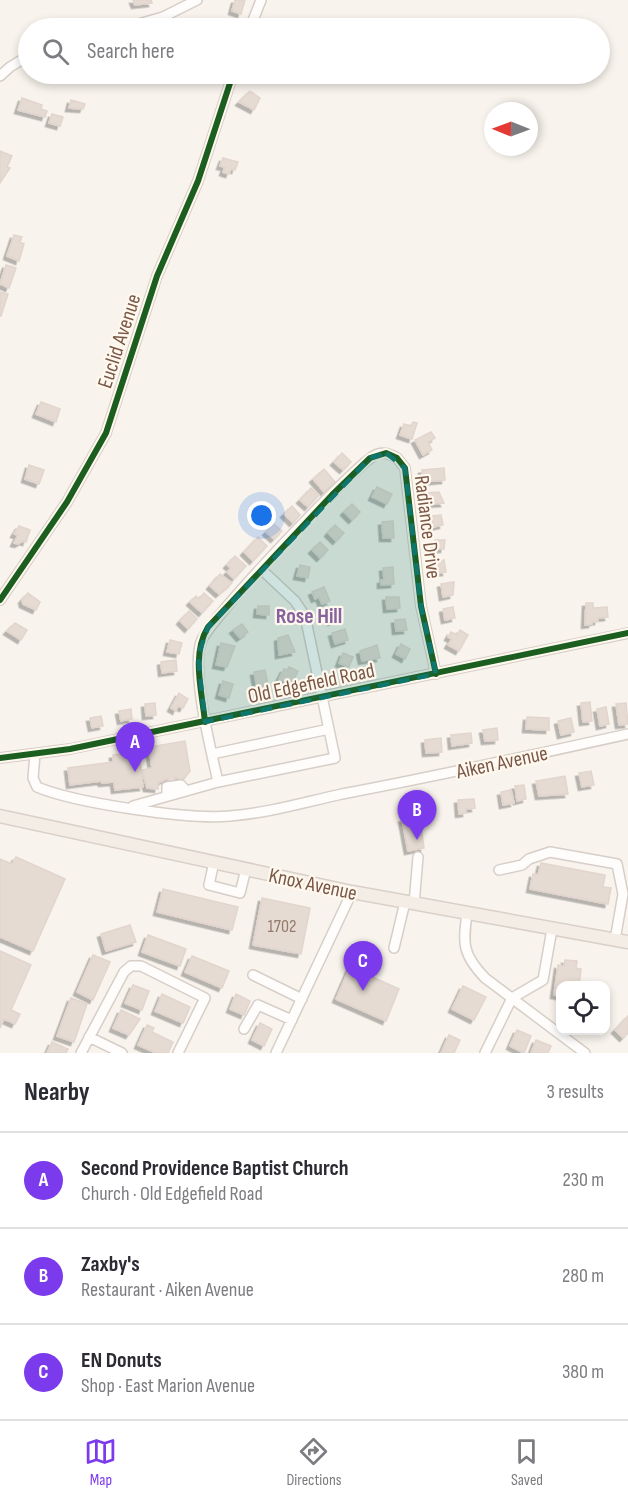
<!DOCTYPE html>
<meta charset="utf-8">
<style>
:root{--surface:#fff;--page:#f7f7f7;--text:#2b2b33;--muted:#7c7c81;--line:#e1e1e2;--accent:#7c3aed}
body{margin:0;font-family:"Sofia Sans Condensed",sans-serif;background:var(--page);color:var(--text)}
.controls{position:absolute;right:18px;bottom:18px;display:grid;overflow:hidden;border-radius:12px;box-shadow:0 3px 9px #0003}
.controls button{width:54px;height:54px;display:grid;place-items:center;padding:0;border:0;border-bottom:2px solid var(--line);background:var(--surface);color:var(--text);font:30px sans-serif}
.compass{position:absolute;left:484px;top:102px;width:54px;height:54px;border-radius:50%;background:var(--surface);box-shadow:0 3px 9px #0003;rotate:271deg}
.you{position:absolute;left:262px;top:516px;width:21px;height:21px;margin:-15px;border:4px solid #fff;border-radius:50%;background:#1a73e8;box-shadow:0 0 0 9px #1a73e833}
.badge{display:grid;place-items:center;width:39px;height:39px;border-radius:50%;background:var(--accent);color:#fff;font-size:20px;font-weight:700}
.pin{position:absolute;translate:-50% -50px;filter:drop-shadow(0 2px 3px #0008)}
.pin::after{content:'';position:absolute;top:32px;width:21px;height:18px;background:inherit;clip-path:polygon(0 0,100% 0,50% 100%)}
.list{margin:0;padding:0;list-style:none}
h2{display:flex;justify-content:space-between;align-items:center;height:78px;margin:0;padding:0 24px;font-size:26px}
h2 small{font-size:20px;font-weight:400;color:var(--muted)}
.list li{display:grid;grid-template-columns:39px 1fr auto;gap:18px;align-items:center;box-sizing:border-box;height:96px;padding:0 24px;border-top:2px solid var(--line)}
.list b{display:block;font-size:22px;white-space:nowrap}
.list p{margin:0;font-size:20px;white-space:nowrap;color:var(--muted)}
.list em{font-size:20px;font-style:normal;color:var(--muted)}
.icon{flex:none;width:33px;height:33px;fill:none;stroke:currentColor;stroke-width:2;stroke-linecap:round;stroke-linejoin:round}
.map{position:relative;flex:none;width:628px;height:1053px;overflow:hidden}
.search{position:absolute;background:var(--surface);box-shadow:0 3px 9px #0003;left:18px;right:18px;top:18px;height:66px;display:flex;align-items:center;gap:15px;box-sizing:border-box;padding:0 21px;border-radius:33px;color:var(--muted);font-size:22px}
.sheet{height:366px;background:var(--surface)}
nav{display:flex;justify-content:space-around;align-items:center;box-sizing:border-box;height:84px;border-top:2px solid var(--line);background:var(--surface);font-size:16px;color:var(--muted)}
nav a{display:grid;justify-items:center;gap:3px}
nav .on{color:var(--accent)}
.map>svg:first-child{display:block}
.building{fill:#e5dbd3;stroke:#e2d5cd;stroke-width:1.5;filter:url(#shadow)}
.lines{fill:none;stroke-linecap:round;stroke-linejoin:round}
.minor-casing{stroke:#d7cec8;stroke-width:12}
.major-casing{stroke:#dad0c9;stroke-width:15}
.minor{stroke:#fefdfc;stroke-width:9}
.major{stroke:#f3ede5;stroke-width:12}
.cycleway-casing{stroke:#fff8ee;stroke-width:10}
.cycleway{stroke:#1b5e20;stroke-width:6}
.marked{fill:#0f766e;fill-opacity:0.2;stroke:#0f766e;stroke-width:4.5;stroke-dasharray:12 8;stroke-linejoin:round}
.labels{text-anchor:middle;stroke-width:4.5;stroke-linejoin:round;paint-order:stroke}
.number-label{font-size:18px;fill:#967b6d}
.street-label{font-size:21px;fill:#7a5848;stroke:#fff8ee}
.neighbourhood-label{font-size:22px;font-weight:bold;fill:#87639e;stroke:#fff8ee}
</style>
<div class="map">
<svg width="628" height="1053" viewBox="0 0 628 1053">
<defs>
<filter id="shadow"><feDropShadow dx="-3.5" dy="3.5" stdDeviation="0" flood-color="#0004"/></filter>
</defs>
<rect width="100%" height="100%" fill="#f8f3ec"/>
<!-- building -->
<path class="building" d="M133,0H151L152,3L135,5Z
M235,0H245L241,14L232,11Z
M250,91L260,98L254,110L239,102Z
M22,98L42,105L41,109L47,111L45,117L18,110Z
M71,100L85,104L83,109L69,108Z
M52,114L63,117L60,126L49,123Z
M0,151L12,156L7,167L10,168L0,183Z
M223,158L238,162L235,170L231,169L229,174L223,172L225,167L220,166Z
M14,235L22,237L20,242L24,244L19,261L7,256Z
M6,265L16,268L9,288L0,284Z
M0,292L8,294L1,316H0Z
M41,402L60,409L56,422L36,414Z
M413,422L417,423L412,439L400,435L404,424L411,426Z
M431,432L435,438L428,442L432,450L423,455L415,440Z
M342,453L351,462L343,470L334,462Z
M29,465L44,470L39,484L25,479Z
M444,468L445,480L423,482L422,470Z
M324,469L335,482L324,492L313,479Z
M377,487L392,494L387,504L372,497Z
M311,488L319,495L308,507L300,500Z
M439,492L444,503L430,504L426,493Z
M352,504L360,512L352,520L344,512Z
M292,506L300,515L293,523L284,514Z
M441,515L443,525L433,527L432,516Z
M393,521L394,538H383L382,522Z
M274,524L282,531L274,539L266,532Z
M335,525L344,533L336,541L328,533Z
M19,526L30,530L26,542L23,541L18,544L14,543L18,535L14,534Z
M258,537L267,546L253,561L244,552Z
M435,540H445L444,549H435Z
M320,542L328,550L320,558L312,550Z
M235,556L246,566L234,579L227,572L231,568L227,565Z
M444,560L446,572L436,573L434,562Z
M300,565L310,567L308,578L297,576Z
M393,567L394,584L381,585V580H384L383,568Z
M220,574L232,583L219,594L210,586Z
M454,582L453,595L443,597L441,584Z
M324,587L330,601L322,604L319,597L315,599L312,592Z
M28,593L40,602L36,610L23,604L22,600Z
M204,593L213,601L202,613L190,602L196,596L199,599Z
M386,597H399L400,608L387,609Z
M586,603H593V608L607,607L608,617L598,618V621L592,622V624L585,625Z
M258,606H269V615L257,614Z
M338,607L341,618L331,622L329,617L326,618L324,612Z
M453,607L455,618L445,620L443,609Z
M189,611L197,619L188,629L180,621Z
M405,619L407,630L396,631L395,620Z
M15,623L27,630L21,640L7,631Z
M242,624L248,632L240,638L233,630Z
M345,629L348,640L335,644L332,633Z
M460,630L468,635L459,651L448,645L452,639L448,637L451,632L457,635Z
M288,635L295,652L279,655L278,638Z
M170,640L182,643L179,654L167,652Z
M221,643L235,646L227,667L216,665Z
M401,644L410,649L405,659L396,654Z
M377,645L380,658L362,661L360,651Z
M343,653L353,657L349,667L339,663Z
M176,660L177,671L162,673L161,662Z
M289,667L298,671L291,685L279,679L284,669L287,670Z
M265,670L269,690L258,693L254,672Z
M223,681L233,684L229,698L219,695Z
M179,693L188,699L183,708L178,706L176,711L171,708Z
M590,702L592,721L583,722L581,703Z
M155,703L156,715L146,716L145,704Z
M626,703L628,724L619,725L616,704Z
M606,707L609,724L600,726L597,709Z
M131,709L132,719L121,721L119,711Z
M101,716L103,726L92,728L90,718Z
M527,717L549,718V730L526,729Z
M571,718L574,732L561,735L558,721Z
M497,728L498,740L485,741L483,730Z
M471,733L472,743L452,746L451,735Z
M441,738L442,752L426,753L425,740Z
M185,741L190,771L183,780L174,777L176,789L169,790L168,778L158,783V789L147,788L142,770L152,768L149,747Z
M139,752L143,787L115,790L114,782L102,783L101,781L70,785L68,768L113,762V755Z
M591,771L594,785L582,787L579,773Z
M565,776L568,794L539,796L536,781Z
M524,785L526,799L517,801L515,786Z
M511,790L514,803L503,805L501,792Z
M474,799L475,808L466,809V813L459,814L458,800Z
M419,813L424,848L408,851L402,819Z
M16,857L65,879L33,951L0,937V859L12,864Z
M541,863L605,875L603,887L611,888L608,904L530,889L533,874L538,875Z
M163,889L238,907L232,930L157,912Z
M262,898L310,908L301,954L253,945Z
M130,925L136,942L106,951L101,934Z
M148,935L186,949L180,966L142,952Z
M0,951L31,965L11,1010L20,1014L15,1024L4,1019L0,1028Z
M93,955L110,962L93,1000L77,992Z
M192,956L229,971L222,988L185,972Z
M565,960L577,961L576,968L581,969L579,986H560V996L554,995L558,965L564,966Z
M350,967L399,989L386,1021L336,999Z
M133,985L149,991L142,1010L125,1003Z
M463,986L486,997L474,1020L452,1009Z
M162,994L190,1007L183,1023L155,1011Z
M236,994L250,1001L244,1015L230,1009Z
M71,998L87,1004L74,1042L57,1036Z
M121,1010L140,1019L129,1035L113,1028Z
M628,1016V1033L623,1038L615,1030Z
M260,1023L272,1029L264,1046L252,1040Z
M147,1025L154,1028L152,1032L173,1042L168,1053H156L138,1045Z
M517,1030L531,1036L524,1053L510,1046Z
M449,1035L460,1040L454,1053H441Z
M536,1040L551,1046L548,1053H531Z
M52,1042L68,1049L66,1053H47Z"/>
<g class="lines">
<defs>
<path id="minor" d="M124,28L163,17L197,0
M250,28L261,0
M0,76L10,67L28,56
M261,569L295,601L305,616L335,758L218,782C211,750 191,672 201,642C208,620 348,473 372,457C380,451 389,453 397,458L405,468L421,606L436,674
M0,600L67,502L106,433L157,276L198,181L233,74
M35,754L33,778L37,787C75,803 189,820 230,816C268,813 305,802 342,794C438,776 533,755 628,734
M212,754L329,729
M0,758L70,749L628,633
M167,796V787L181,785L186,791
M133,806L218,782
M214,862L209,885L240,893L246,869
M499,870L522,865L529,859L550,852L617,864L623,894L615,940
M414,904L418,857
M467,913C463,944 462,954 485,978L585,1053
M394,948L405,902
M253,975L302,999
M244,1029L258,1005L292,1020
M89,1037L122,1053
M81,1053L124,972L131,966H141L205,998L178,1053
M276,1053L352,892
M485,1053L512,998L543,980L552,929"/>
<path id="major" d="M0,816L352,892L628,942"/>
</defs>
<!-- minor casing -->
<use href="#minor" class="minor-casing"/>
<!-- major casing -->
<use href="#major" class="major-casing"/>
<!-- minor -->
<use href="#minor" class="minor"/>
<!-- major -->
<use href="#major" class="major"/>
<defs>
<path id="cycleway" d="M0,600L67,502L106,433L157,276L198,181L233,74
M205,722C202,691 191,655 208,627L332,495L370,458L386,453L397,458L405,468L421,606L436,674
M0,758L70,749L628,633"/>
</defs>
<!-- cycleway casing -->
<use href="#cycleway" class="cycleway-casing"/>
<!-- cycleway -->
<use href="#cycleway" class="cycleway"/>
</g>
<!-- marked area -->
<path class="marked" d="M386,453L405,468L421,606L436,674L205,722L198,656L208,627L370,458Z"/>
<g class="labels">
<!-- number labels -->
<g class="number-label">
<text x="282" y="932">1702</text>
</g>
<!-- street labels -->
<g class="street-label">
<text transform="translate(119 341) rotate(-72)" y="7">Euclid Avenue</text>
<text transform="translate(428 527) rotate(83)" y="7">Radiance Drive</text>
<text transform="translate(311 683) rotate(-12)" y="7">Old Edgefield Road</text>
<text transform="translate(502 762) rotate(-12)" y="7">Aiken Avenue</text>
<text transform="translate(313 884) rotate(12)" y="7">Knox Avenue</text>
</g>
<!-- neighbourhood labels -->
<g class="neighbourhood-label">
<text x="309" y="623">Rose Hill</text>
</g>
</g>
</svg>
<div class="controls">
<button><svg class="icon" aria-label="locate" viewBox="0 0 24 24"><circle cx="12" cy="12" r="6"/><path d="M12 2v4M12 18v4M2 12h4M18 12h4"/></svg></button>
</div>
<svg class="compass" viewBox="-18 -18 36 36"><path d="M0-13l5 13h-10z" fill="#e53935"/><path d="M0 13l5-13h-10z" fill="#7c7c81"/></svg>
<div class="you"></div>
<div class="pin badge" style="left:135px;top:772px">A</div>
<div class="pin badge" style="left:417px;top:840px">B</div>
<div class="pin badge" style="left:363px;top:991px">C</div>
<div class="search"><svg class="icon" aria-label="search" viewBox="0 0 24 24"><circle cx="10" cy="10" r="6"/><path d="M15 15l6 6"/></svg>Search here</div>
</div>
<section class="sheet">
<h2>Nearby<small>3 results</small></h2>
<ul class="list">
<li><span class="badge">A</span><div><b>Second Providence Baptist Church</b><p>Church · Old Edgefield Road</p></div><em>230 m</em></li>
<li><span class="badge">B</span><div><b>Zaxby's</b><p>Restaurant · Aiken Avenue</p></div><em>280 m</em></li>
<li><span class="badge">C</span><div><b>EN Donuts</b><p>Shop · East Marion Avenue</p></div><em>380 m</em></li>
</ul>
</section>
<nav>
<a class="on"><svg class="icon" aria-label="map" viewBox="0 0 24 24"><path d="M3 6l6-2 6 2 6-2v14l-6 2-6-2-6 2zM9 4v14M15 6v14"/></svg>Map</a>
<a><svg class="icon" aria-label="directions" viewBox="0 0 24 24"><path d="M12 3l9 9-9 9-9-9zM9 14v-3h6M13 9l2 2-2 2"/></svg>Directions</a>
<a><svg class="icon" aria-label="saved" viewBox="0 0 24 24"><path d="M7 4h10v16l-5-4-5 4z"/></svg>Saved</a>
</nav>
